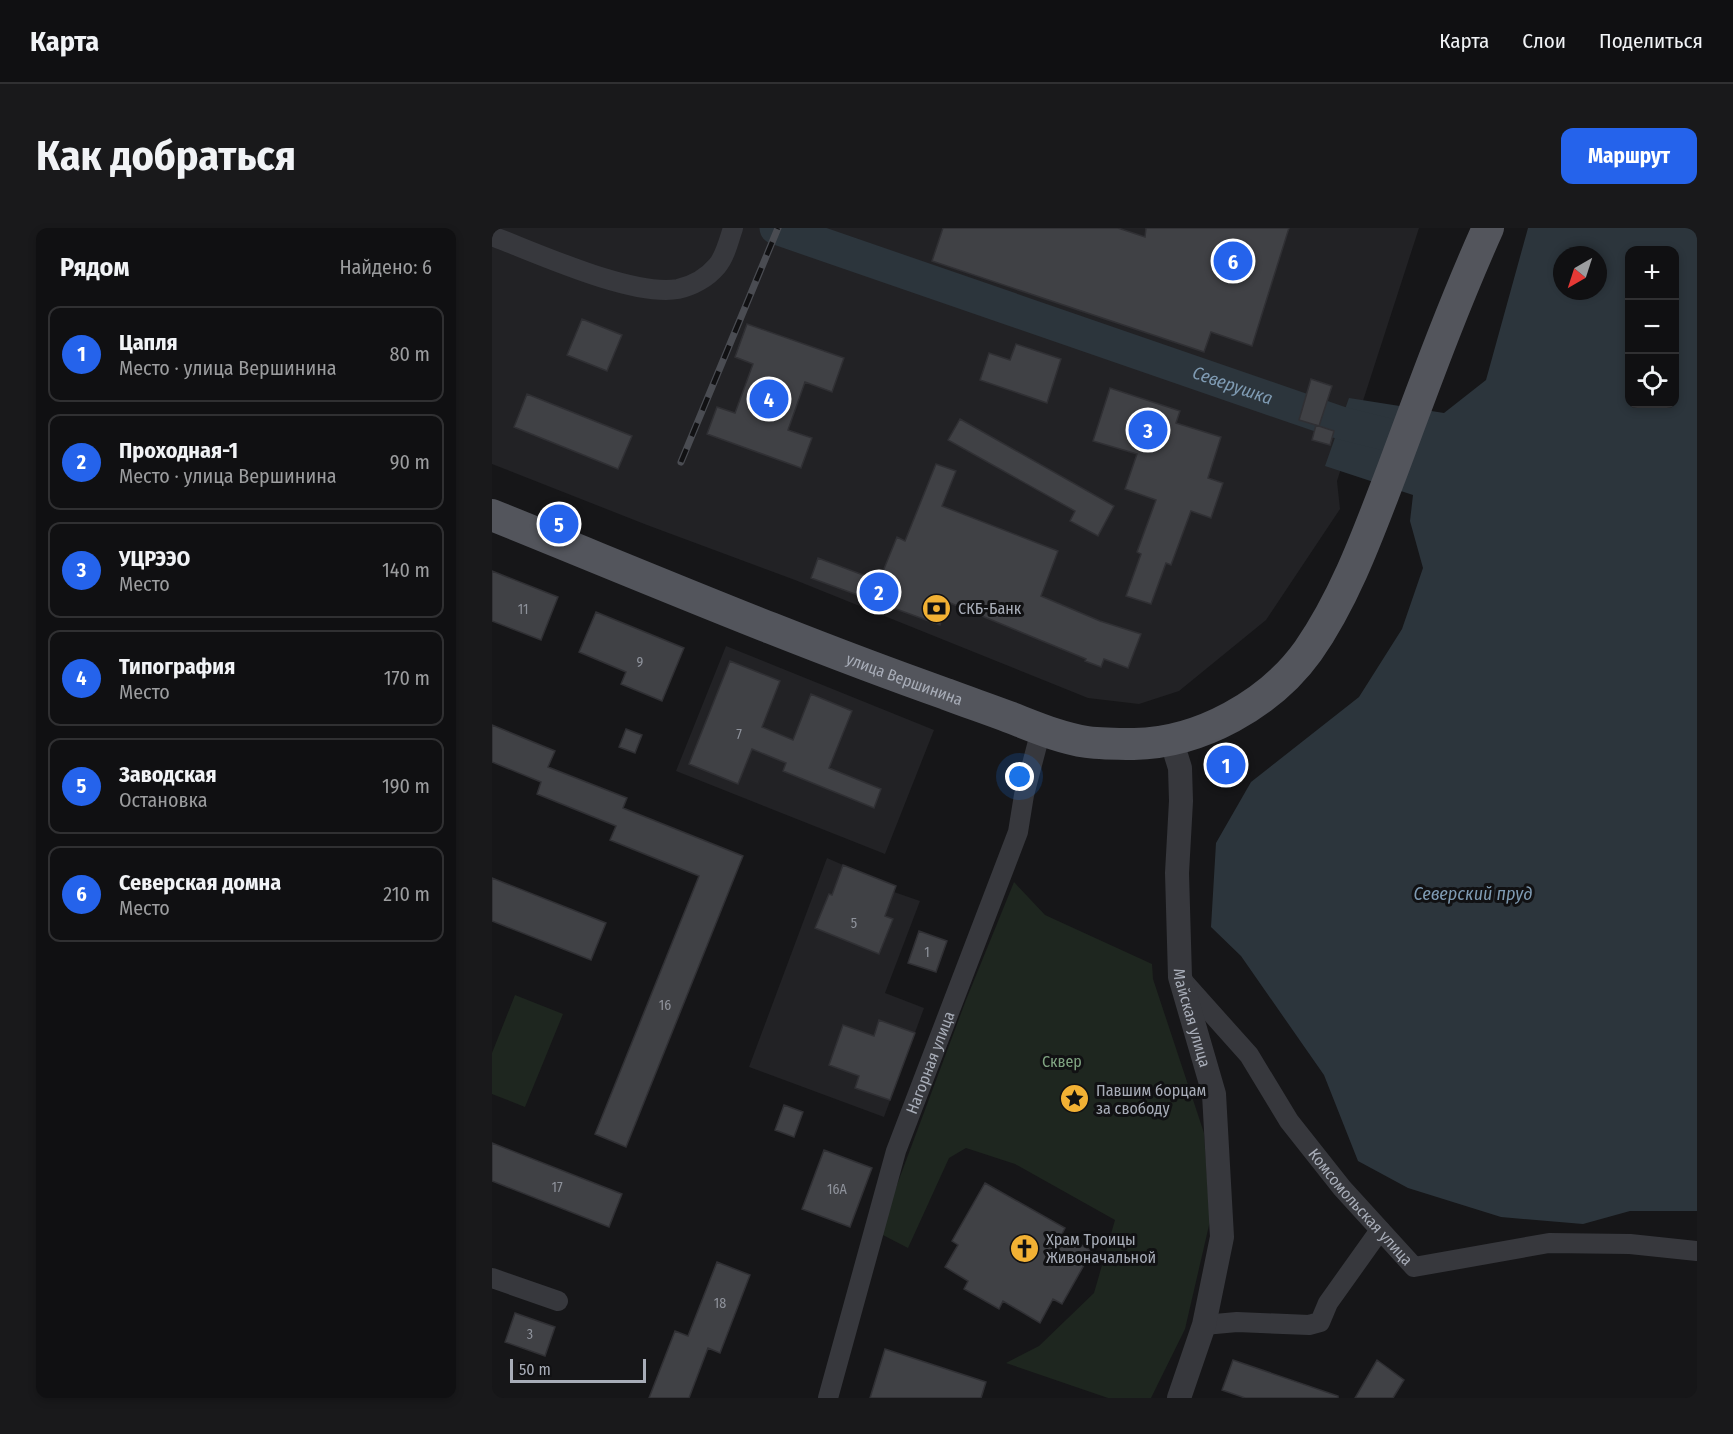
<!DOCTYPE html>
<html lang="ru">
<meta charset="utf-8">
<style>
:root{--surface:#101012;--page:#19191b;--text:#f1f3f6;--muted:#9c9d9f;--line:#303032;--accent:#2563eb}
body{margin:0;font-family:"Fira Sans Condensed",sans-serif;background:var(--page);color:var(--text)}
.controls{position:absolute;right:18px;top:18px;display:grid;overflow:hidden;border-radius:12px;box-shadow:0 3px 9px #0003}
.controls button{width:54px;height:54px;display:grid;place-items:center;padding:0;border:0;border-bottom:2px solid var(--line);background:var(--surface);color:var(--text);font:30px sans-serif}
.compass{position:absolute;left:1061px;top:18px;width:54px;height:54px;border-radius:50%;background:var(--surface);box-shadow:0 3px 9px #0003;rotate:219deg}
.scale{position:absolute;left:18px;bottom:15px;width:136px;box-sizing:border-box;padding-left:6px;border:3px solid #a8adb8;border-top:0;font-size:16px;line-height:21px;white-space:nowrap;color:#a8adb8;-webkit-text-stroke:4px #111113;paint-order:stroke}
.you{position:absolute;left:528px;top:549px;width:21px;height:21px;margin:-15px;border:4px solid #fff;border-radius:50%;background:#1a73e8;box-shadow:0 0 0 9px #1a73e833}
.badge{display:grid;place-items:center;width:39px;height:39px;border-radius:50%;background:var(--accent);color:#fff;font-size:20px;font-weight:700}
.pin{position:absolute;translate:-50% -50%;border:3px solid #fff;box-shadow:0 2px 6px #0006}
.list{margin:0;padding:0;list-style:none}
h2{display:flex;justify-content:space-between;align-items:center;height:78px;margin:0;padding:0 24px;font-size:26px}
h2 small{font-size:20px;font-weight:400;color:var(--muted)}
.list li{display:grid;grid-template-columns:39px 1fr auto;gap:18px;align-items:center;box-sizing:border-box;height:96px;margin:0 12px 12px;padding:0 12px;border:2px solid var(--line);border-radius:12px}
.list b{display:block;font-size:22px;white-space:nowrap}
.list p{margin:0;font-size:20px;white-space:nowrap;color:var(--muted)}
.list em{font-size:20px;font-style:normal;color:var(--muted)}
.icon{flex:none;width:33px;height:33px;fill:none;stroke:currentColor;stroke-width:2;stroke-linecap:round;stroke-linejoin:round}
.map{position:relative;flex:none;width:1205px;height:1170px;overflow:hidden;border-radius:12px}
header{display:flex;align-items:center;gap:36px;box-sizing:border-box;height:84px;padding:0 30px;background:var(--surface);border-bottom:2px solid var(--line)}
header strong{font-size:28px}
nav{display:flex;gap:33px;margin-inline-start:auto;font-size:21px}
.intro{display:flex;align-items:center;justify-content:space-between;box-sizing:border-box;height:144px;padding:0 36px}
h1{margin:0;font-size:42px}
.button{padding:15px 27px;border-radius:12px;background:var(--accent);color:#fff;font-size:21px;font-weight:700}
main{display:flex;gap:36px;padding:0 36px}
aside{flex:1;background:var(--surface);border-radius:12px;box-shadow:0 3px 9px #0003}
.map>svg:first-child{display:block}
.built{fill:#222225}
.green{fill:#1e261f}
.water{fill:#2c353c;fill-rule:evenodd}
.lines{fill:none;stroke-linecap:round;stroke-linejoin:round}
.river{stroke:#2c353c;stroke-width:33}
.building{fill:#404145;stroke:#303034;stroke-width:1.5}
.minor{stroke:#37383d;stroke-width:20}
.tertiary{stroke:#37383d;stroke-width:24}
.primary{stroke:#53555c;stroke-width:32}
.rail-casing{stroke:#4a4c52;stroke-width:7}
.rail{stroke:#111113;stroke-width:4.5;stroke-dasharray:14;stroke-linecap:butt}
.labels{text-anchor:middle;stroke-width:6;stroke-linejoin:round;paint-order:stroke}
.number-label{font-size:14px;fill:#8e929b}
.poi-label{font-size:16px;fill:#a8adb8;stroke:#111113;text-anchor:start}
.street-label{font-size:16px;fill:#a8adb8;stroke:#111113}
.park-label{font-size:16px;fill:#7fa381;stroke:#111113}
.water-label{font-size:18px;font-style:italic;fill:#7f9bb3;stroke:#111113}
</style>
<header>
<strong>Карта</strong>
<nav><a>Карта</a><a>Слои</a><a>Поделиться</a></nav>
</header>
<div class="intro"><h1>Как добраться</h1><a class="button">Маршрут</a></div>
<main>
<aside>
<h2>Рядом<small>Найдено: 6</small></h2>
<ul class="list">
<li><span class="badge">1</span><div><b>Цапля</b><p>Место · улица Вершинина</p></div><em>80 m</em></li>
<li><span class="badge">2</span><div><b>Проходная-1</b><p>Место · улица Вершинина</p></div><em>90 m</em></li>
<li><span class="badge">3</span><div><b>УЦРЭЭО</b><p>Место</p></div><em>140 m</em></li>
<li><span class="badge">4</span><div><b>Типография</b><p>Место</p></div><em>170 m</em></li>
<li><span class="badge">5</span><div><b>Заводская</b><p>Остановка</p></div><em>190 m</em></li>
<li><span class="badge">6</span><div><b>Северская домна</b><p>Место</p></div><em>210 m</em></li>
</ul>
</aside>
<div class="map">
<svg width="1205" height="1170" viewBox="0 0 1205 1170">
<rect width="100%" height="100%" fill="#161618"/>
<!-- built -->
<path class="built" d="M0,0H927L845,253L848,281L774,392L687,463L647,476L596,470L303,352L155,297L0,236Z
M234,418L442,502L393,626L184,543Z
M335,630L351,637L346,650L399,671L402,664L428,673L393,765L432,780L392,889L257,839Z"/>
<!-- green -->
<path class="green" d="M522,654L553,687L660,736L661,751L712,905L718,993L693,1101L659,1170H616L514,1135L547,1118L602,1065L623,992L523,936L474,920L457,930L416,1020L387,1005L474,772Z
M23,767L71,786L33,879L0,866V825Z"/>
<!-- water -->
<path class="water" d="M1036,0H1205V983H1138L1091,996L1009,989L916,960L866,933L832,847L749,728L719,699L724,615L759,554L867,469L910,401L931,340L918,293L921,267L833,238L857,170L952,185L994,152ZM1138,22H1182V176H1138ZM1070,27H1106V63H1070Z"/>
<g class="lines">
<!-- river -->
<path class="river" id="s1" d="M284,0L849,195L893,206"/>
</g>
<!-- building -->
<path class="building" d="M451,0H626L653,9L654,0H797L760,118L719,104L712,124L440,33Z
M90,91L130,107L115,143L75,127Z
M255,96L352,130L340,164L313,154L296,202L320,210L309,240L215,206L225,179L243,185L261,136L243,129Z
M524,116L569,131L555,175L488,152L497,125L518,132Z
M819,151L840,158L827,198L807,192Z
M618,160L688,183L684,195L729,209L716,250L731,255L719,290L699,283L679,337L674,335L659,376L634,368L649,326L645,324L664,272L633,261L645,226L601,213Z
M35,166L140,208L126,241L22,199Z
M468,191L622,278L606,308L578,293L583,283L456,212Z
M824,197L842,203L838,217L820,212Z
M444,236L464,243L450,278L566,323L549,368L608,393L649,406L636,440L612,431L609,439L593,433L594,431L456,374L448,397L319,350L326,330L387,353L405,309L413,313Z
M0,343L66,369L49,412L0,393Z
M104,384L192,420L170,473L129,456L134,444L87,424Z
M238,433L288,453L270,499L301,512L319,466L360,483L337,540L389,561L382,580L291,543L294,535L260,521L246,556L197,536Z
M0,497L63,523L56,539L135,570L131,580L251,628L134,919L103,906L207,648L118,612L124,598L45,566L49,554L0,534Z
M134,501L150,507L143,525L127,519Z
M351,637L404,658L393,688L401,691L387,726L323,700L337,666L340,667Z
M0,650L114,695L99,732L0,693Z
M427,703L455,713L444,744L416,735Z
M387,792L423,805L398,872L363,860L367,848L337,837L351,797L382,808Z
M292,877L311,884L302,909L283,902Z
M0,915L130,966L117,999L0,953Z
M332,922L380,940L358,999L310,981Z
M493,955L573,1000L570,1006L600,1023L570,1076L561,1071L548,1095L511,1073L507,1081L472,1061L476,1053L453,1039L466,1017L460,1013Z
M225,1034L258,1047L228,1125L216,1120L197,1170H157L183,1103L196,1108Z
M23,1085L63,1099L53,1128L13,1114Z
M393,1121L494,1154L489,1170H378Z
M741,1132L846,1168V1170H753L730,1162Z
M885,1132L912,1152L901,1170H863Z"/>
<g class="lines">
<!-- minor -->
<g class="minor">
<path d="M0,8C45,25 140,69 186,61C200,58 215,50 225,38C233,29 237,12 241,0"/>
<path id="s2" d="M689,751L757,827L797,893L850,960L922,1039L1057,1015L1138,1016L1205,1023"/>
<path d="M0,1050L66,1073"/>
<path d="M712,1097L745,1094L817,1097L828,1094L836,1075L888,1002"/>
<path id="s3" d="M336,1170L404,923L526,604L532,567L549,502"/>
</g>
<!-- tertiary -->
<path class="tertiary" id="s4" d="M679,511L688,540L689,573L685,645L688,749L722,866L730,1009L712,1097L687,1170"/>
<!-- primary -->
<path class="primary" id="s5" d="M0,287C151,348 301,412 454,466C475,474 496,481 517,489C543,499 568,510 595,514C610,516 627,516 642,516C708,515 778,476 816,423C853,370 876,306 899,246C930,163 960,80 996,0"/>
<defs>
<path id="rail" d="M189,234L286,0"/>
</defs>
<!-- rail casing -->
<use href="#rail" class="rail-casing"/>
<!-- rail -->
<use href="#rail" class="rail"/>
</g>
<!-- icons -->
<defs>
<symbol id="bank-disc" viewBox="-11 -11 22 22"><circle r="9.5" fill="#f2b134" stroke="#111113"/><path d="M-6-4H6V4H-6ZM0-2.3a2.3 2.3 0 1 0 0 4.6a2.3 2.3 0 1 0 0-4.6Z" fill="#111"/></symbol>
<symbol id="sight-disc" viewBox="-11 -11 22 22"><circle r="9.5" fill="#f2b134" stroke="#111113"/><path d="M0-6L1.8-2.2L6-1.7L2.9 1.2L3.7 5.4L0 3.3L-3.7 5.4L-2.9 1.2L-6-1.7L-1.8-2.2Z" fill="#111"/></symbol>
<symbol id="church-disc" viewBox="-11 -11 22 22"><circle r="9.5" fill="#f2b134" stroke="#111113"/><path d="M-1.2-6h2.4v3.5h3.3v2.4h-3.3V6h-2.4V-.1h-3.3v-2.4h3.3Z" fill="#111"/></symbol>
</defs>
<g fill-rule="evenodd">
<use href="#bank-disc" x="428" y="364" width="33" height="33"/>
<use href="#sight-disc" x="566" y="854" width="33" height="33"/>
<use href="#church-disc" x="516" y="1004" width="33" height="33"/>
</g>
<g class="labels">
<!-- number labels -->
<g class="number-label">
<text x="31" y="386">11</text>
<text x="148" y="439">9</text>
<text x="247" y="511">7</text>
<text x="362" y="700">5</text>
<text x="435" y="729">1</text>
<text x="173" y="782">16</text>
<text x="65" y="964">17</text>
<text x="345" y="966">16А</text>
<text x="228" y="1080">18</text>
<text x="38" y="1111">3</text>
</g>
<!-- poi labels -->
<g class="poi-label">
<text x="466" y="386">СКБ-Банк</text>
<text x="604" y="868">Павшим борцам<tspan x="604" dy="18">за свободу</tspan></text>
<text x="554" y="1017">Храм Троицы<tspan x="554" dy="18">Живоначальной</tspan></text>
</g>
<!-- street labels -->
<g class="street-label">
<text dy="6" stroke="none"><textPath href="#s5" startOffset="444">улица Вершинина</textPath></text>
<text dy="6" stroke="none"><textPath href="#s4" startOffset="282">Майская улица</textPath></text>
<text dy="6" stroke="none"><textPath href="#s3" startOffset="351">Нагорная улица</textPath></text>
<text dy="6" stroke="none"><textPath href="#s2" startOffset="291">Комсомольская улица</textPath></text>
</g>
<!-- park labels -->
<g class="park-label">
<text x="570" y="839">Сквер</text>
</g>
<!-- water labels -->
<g class="water-label">
<text dy="6" stroke="none"><textPath href="#s1" startOffset="483">Северушка</textPath></text>
<text x="981" y="672">Северский пруд</text>
</g>
</g>
</svg>
<div class="controls">
<button>+</button>
<button>−</button>
<button><svg class="icon" aria-label="locate" viewBox="0 0 24 24"><circle cx="12" cy="12" r="6"/><path d="M12 2v4M12 18v4M2 12h4M18 12h4"/></svg></button>
</div>
<svg class="compass" viewBox="-18 -18 36 36"><path d="M0-13l5 13h-10z" fill="#e53935"/><path d="M0 13l5-13h-10z" fill="#9c9d9f"/></svg>
<div class="scale">50 m</div>
<div class="you"></div>
<div class="pin badge" style="left:734px;top:537px">1</div>
<div class="pin badge" style="left:387px;top:364px">2</div>
<div class="pin badge" style="left:656px;top:202px">3</div>
<div class="pin badge" style="left:277px;top:171px">4</div>
<div class="pin badge" style="left:67px;top:296px">5</div>
<div class="pin badge" style="left:741px;top:33px">6</div>
</div>
</main>
